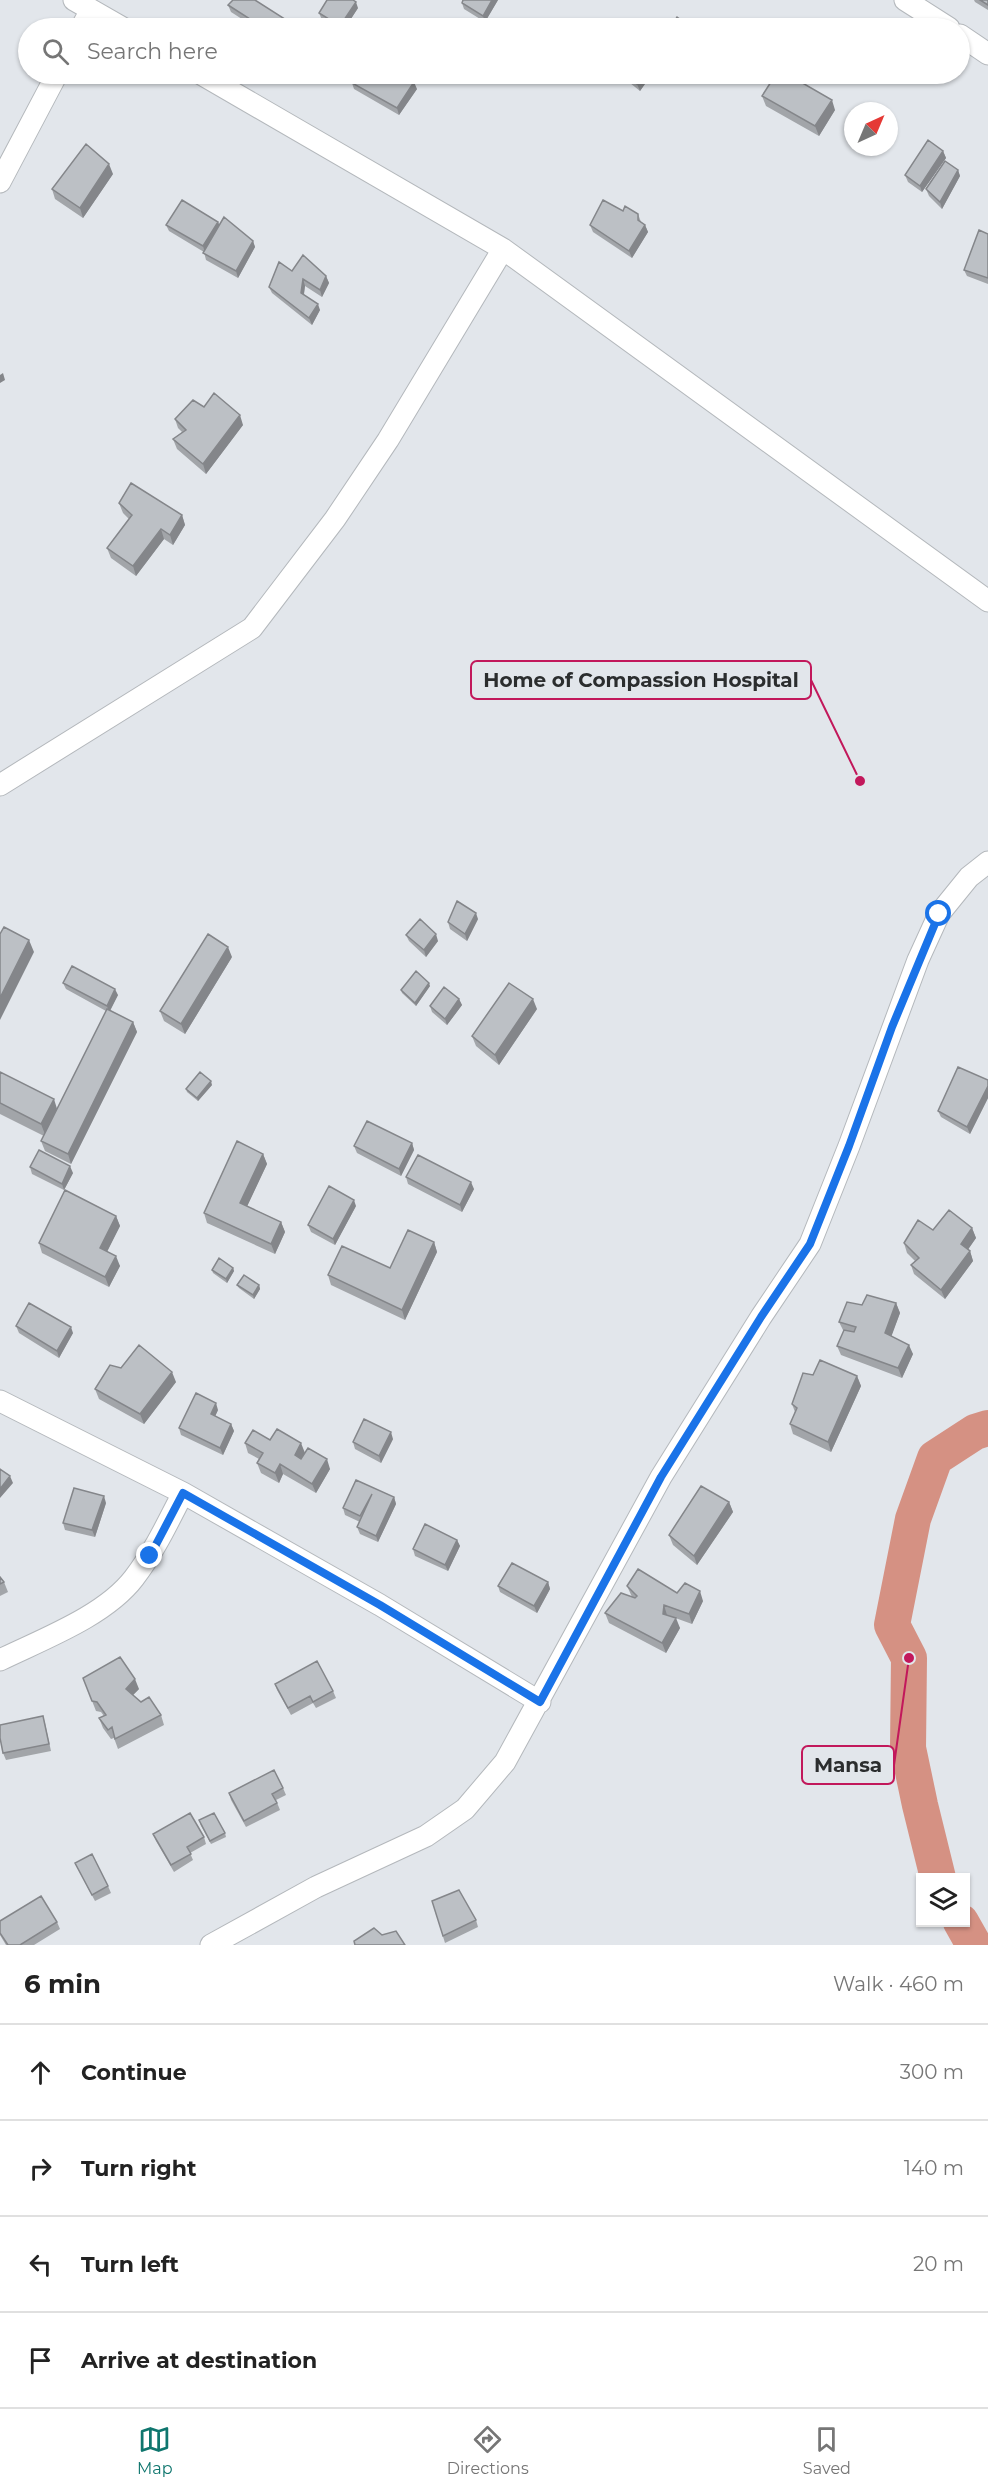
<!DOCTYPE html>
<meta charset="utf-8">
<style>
:root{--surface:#fff;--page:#f2f2f2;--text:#222;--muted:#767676;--line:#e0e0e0;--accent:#0f766e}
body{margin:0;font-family:Montserrat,sans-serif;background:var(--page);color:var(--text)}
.controls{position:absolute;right:18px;bottom:18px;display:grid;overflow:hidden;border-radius:0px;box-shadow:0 2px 4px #0004}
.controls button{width:54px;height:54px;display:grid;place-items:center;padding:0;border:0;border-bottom:2px solid var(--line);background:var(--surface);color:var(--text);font:30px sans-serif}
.compass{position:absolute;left:844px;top:102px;width:54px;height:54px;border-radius:50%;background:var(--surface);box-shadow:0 2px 4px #0004;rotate:44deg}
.stop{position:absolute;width:18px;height:18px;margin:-14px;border:4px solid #1a73e8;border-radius:50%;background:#fff}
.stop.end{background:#1a73e8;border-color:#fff;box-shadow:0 2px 6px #0008}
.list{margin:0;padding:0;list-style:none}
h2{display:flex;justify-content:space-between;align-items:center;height:78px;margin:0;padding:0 24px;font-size:26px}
h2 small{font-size:20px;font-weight:400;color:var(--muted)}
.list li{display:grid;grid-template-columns:39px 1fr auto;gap:18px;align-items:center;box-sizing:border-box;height:96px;padding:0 24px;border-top:2px solid var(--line)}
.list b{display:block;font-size:22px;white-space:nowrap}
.list em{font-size:20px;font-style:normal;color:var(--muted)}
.icon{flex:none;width:33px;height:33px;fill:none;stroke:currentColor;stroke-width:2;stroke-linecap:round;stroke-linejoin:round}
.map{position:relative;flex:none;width:988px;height:1945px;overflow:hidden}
.search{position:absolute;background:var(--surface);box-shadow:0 2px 4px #0004;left:18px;right:18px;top:18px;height:66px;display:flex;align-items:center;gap:15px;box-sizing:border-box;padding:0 21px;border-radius:33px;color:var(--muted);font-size:22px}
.sheet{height:462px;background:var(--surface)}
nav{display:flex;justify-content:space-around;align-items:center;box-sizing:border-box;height:84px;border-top:2px solid var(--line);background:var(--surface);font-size:16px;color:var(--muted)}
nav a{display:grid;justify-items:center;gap:3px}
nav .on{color:var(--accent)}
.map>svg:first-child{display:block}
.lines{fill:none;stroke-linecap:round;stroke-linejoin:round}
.river{stroke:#d59183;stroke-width:36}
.minor-casing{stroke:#b4b8bc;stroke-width:23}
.minor{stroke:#fff;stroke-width:21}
.wall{fill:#a2a5a9}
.shaded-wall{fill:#84868a}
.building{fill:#bcc0c5;stroke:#84868a;stroke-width:1.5}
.route{stroke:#1a73e8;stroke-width:8}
.leader{fill:none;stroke:#c2185b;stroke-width:2}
.callout-dot{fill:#c2185b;stroke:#e2e6eb;stroke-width:2}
.callout{fill:#e2e6eb;stroke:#c2185b;stroke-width:2}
.callout-label{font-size:20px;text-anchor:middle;font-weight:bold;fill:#2b2d2e}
</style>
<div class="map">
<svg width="988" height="1945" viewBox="0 0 988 1945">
<rect width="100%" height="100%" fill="#e2e6eb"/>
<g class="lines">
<!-- river -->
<path class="river" d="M938,1878L920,1805L908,1748L909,1658L892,1625L913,1519L935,1458L975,1432L988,1428
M961,1922L974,1945"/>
<defs>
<path id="minor" d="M74,0L123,28
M905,0L949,28
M81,28L91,10
M960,35L988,54
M201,74L503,249L988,601
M0,182L57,74
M0,785L252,628L335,519L388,440L503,249
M0,1401L183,1493L380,1605L540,1702
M0,1660C43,1639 105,1616 134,1578C154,1552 168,1522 183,1493
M211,1945L316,1887L426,1836L465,1809L505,1762L661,1477L761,1317L810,1244L849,1146L918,960L939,914L969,877L988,862"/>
</defs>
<!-- minor casing -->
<use href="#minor" class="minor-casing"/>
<!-- minor -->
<use href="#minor" class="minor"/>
</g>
<!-- wall -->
<path class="wall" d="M498,0L485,22L464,9L462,3Z
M974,0H988V10L975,2Z
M228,5L290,27L289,28H256L231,12Z
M358,8L345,28H335L322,20L319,13Z
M619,74H652L640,91L620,75Z
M352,83L417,89L399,115L354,89Z
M762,96L835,110L819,136L766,106Z
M943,151L946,158L922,192L908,182L905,175Z
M958,170L960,176L942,209L929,196L926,189Z
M113,174L83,218L55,199L52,189Z
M623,211L638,214L641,222L645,225L648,232L632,258L593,232L590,225Z
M218,222L219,225L253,241L255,247L238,278L206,260L204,252L169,231L166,225Z
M988,234V284L967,276L964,270Z
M292,271L326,276L329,283L322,297L305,286L304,295L320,310L312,325L272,293L269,287Z
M204,407L243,425L206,474L177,449L173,439L182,432L178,428L175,419Z
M119,503L182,515L185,525L173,545L164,539L136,576L111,558L107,548L129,519L123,513Z
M478,919L467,941L450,929L448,922Z
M406,935L438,941L426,957L409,941Z
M232,957L185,1034L164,1021L160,1011Z
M63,983L118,995L110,1010L133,1022L137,1032L71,1164L45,1151L41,1141L44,1136L0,1114V1072L57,1109L106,1011L66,989Z
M430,986L416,1006L402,993L401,990Z
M459,999L462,1005L447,1025L432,1012L430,1006Z
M537,1009L499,1065L476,1046L472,1036Z
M988,1080V1098L970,1134L941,1117L938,1111Z
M212,1085L198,1101L187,1092L186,1089Z
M412,1143L414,1150L401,1176L357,1153L354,1146Z
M263,1154L267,1164L247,1206L281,1222L285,1232L275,1254L207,1223L204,1213Z
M30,1167L73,1173L64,1190L32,1174Z
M406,1177L474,1189L462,1212L408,1184Z
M356,1206L335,1245L311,1232L308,1225Z
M116,1216L120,1226L107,1251L120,1266L109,1287L42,1253L39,1243Z
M972,1228L976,1238L968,1249L970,1251L973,1261L945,1299L914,1274L911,1265L915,1261L907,1253L904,1243L933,1230Z
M434,1242L437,1252L405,1320L331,1285L328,1275L390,1268Z
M233,1268L234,1271L227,1283L213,1273L212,1270Z
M237,1285H259L260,1289L254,1299L239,1288Z
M896,1303L900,1313L891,1336L913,1354L902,1378L841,1355L837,1346L844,1332L839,1322L862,1305Z
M16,1326L73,1333L59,1358L19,1333Z
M121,1368L176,1382L144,1424L99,1399L95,1389Z
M813,1375L857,1376L861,1386L831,1452L793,1434L790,1424L795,1412L792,1404Z
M218,1410L215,1416L231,1424L234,1431L223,1455L181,1435L179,1428Z
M393,1439L381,1463L355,1449L353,1442Z
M270,1440L305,1453L330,1469L316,1493L283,1474L279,1483L261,1473L257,1463L259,1459L248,1453L245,1443Z
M394,1497L396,1504L378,1542L360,1534L357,1527L360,1522L345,1515L343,1508Z
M729,1502L733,1512L697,1565L673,1545L669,1535Z
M106,1503L95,1537L65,1530L63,1523Z
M457,1540L460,1546L448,1571L415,1556L413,1549Z
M0,1577L4,1582L8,1592L0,1596Z
M548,1582L550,1589L537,1613L500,1592L498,1586Z
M627,1586L677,1593L703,1601L692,1624L667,1615L680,1628L666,1653L609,1623L605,1613L632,1597Z
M83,1678L139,1689L133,1695L141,1702L161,1715L164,1725L118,1749L114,1738L111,1739L103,1728L99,1718L104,1716L101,1712L96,1711Z
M275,1684L333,1691L336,1698L316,1708L313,1703L291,1715L277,1690Z
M43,1716L45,1723L51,1751L6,1760L3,1753Z
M283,1788L286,1795L276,1800L280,1810L246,1827L231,1800L229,1793Z
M200,1824L225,1833L226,1837L211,1844Z
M153,1834L204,1837L206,1844L190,1853L193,1860L174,1872L156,1841Z
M75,1863L108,1886L111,1893L95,1901L78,1869Z
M432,1901L476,1920L478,1927L445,1943Z
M0,1921L57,1922L60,1929L34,1945H6L0,1935Z"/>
<!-- shaded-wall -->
<path class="shaded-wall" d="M492,0H498L485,22L483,16Z
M356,2L358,8L345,28H341L340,26Z
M288,21L290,27L289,28H280Z
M645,74H652L640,91L637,84Z
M414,82L417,89L399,115L397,108Z
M832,100L835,110L819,136L815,126Z
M943,151L946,158L922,192L920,186Z
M109,164L113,174L83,218L80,208Z
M958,170L960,176L942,209L940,202Z
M218,222L221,229L205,253L203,246Z
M645,225L648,232L632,258L629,251Z
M253,241L255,247L238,278L236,271Z
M326,276L329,283L322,297L320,290Z
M303,279L305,286L303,299L301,293Z
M318,304L320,310L312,325L309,318Z
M3,373L5,380L0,383V375Z
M240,415L243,425L206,474L203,464Z
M182,515L185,525L173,545L170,535Z
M161,529L164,539L136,576L133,566Z
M476,913L478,919L467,941L465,934Z
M436,934L438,941L426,957L424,950Z
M29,940L34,952L0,1020V998Z
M228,947L232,957L185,1034L181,1024Z
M429,983L430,986L416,1006L415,1003Z
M115,989L118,995L109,1013L107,1006Z
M459,999L462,1005L447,1025L445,1019Z
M533,999L537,1009L499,1065L495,1055Z
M133,1022L137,1032L71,1164L68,1154Z
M211,1081L212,1085L198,1101L197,1098Z
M988,1086V1098L970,1134L967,1127Z
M54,1099L58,1112L46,1137L41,1124Z
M412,1143L414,1150L401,1176L399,1169Z
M263,1154L267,1164L244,1213L240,1203Z
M70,1166L73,1173L64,1190L62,1184Z
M471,1182L474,1189L462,1212L460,1205Z
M354,1200L356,1206L335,1245L333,1239Z
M116,1216L120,1226L104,1258L100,1248Z
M281,1222L285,1232L275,1254L271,1244Z
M972,1228L976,1238L965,1254L961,1244Z
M434,1242L437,1252L405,1320L402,1310Z
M970,1251L973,1261L945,1299L941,1290Z
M116,1256L120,1266L109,1287L105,1277Z
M233,1268L234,1271L227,1283L226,1279Z
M259,1285L260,1289L254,1299L253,1295Z
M896,1303L900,1313L889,1343L885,1333Z
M71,1327L73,1333L59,1358L57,1351Z
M909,1345L913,1354L902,1378L898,1368Z
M172,1372L176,1382L144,1424L140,1414Z
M857,1376L861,1386L831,1452L828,1442Z
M216,1403L218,1410L213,1421L211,1414Z
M231,1424L234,1431L223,1455L220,1448Z
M391,1432L393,1439L381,1463L379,1456Z
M301,1443L305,1453L298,1464L295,1455Z
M327,1459L330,1469L316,1493L312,1484Z
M280,1464L283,1474L279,1483L275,1473Z
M10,1476L13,1483L0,1498V1489Z
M104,1496L106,1503L95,1537L92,1530Z
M394,1497L396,1504L378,1542L376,1536Z
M729,1502L733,1512L697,1565L694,1556Z
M457,1540L460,1546L448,1571L445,1565Z
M548,1582L550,1589L537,1613L534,1606Z
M700,1591L703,1601L692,1624L689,1614Z
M664,1605L667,1615V1624L663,1614Z
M676,1618L680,1628L666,1653L662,1643Z
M135,1679L139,1689L130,1698L126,1689Z"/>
<!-- building -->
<path class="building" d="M233,0H255L288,21L280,28H264L228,5Z
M327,0H353L356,2L340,26L319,13Z
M463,0H492L483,16L462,3Z
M980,0H988V5Z
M677,17L692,28H670Z
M356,74H400L414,82L397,108L352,83Z
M624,74H645L637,84Z
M776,74H787L832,100L815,126L762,96Z
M928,140L943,151L920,186L905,175Z
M86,144L109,164L80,208L52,189Z
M945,161L958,170L940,202L926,189Z
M182,200L218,222L203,246L166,225Z
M603,200L623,211L625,206L638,214V220L645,225L629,251L590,225Z
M224,217L253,241L236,271L203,253Z
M979,230L988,234V278L964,270Z
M303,255L326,276L320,290L303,279L301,293L318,304L309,318L269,287L279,262L292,271Z
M214,393L240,415L203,464L173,439L186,430L175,419L193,400L204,407Z
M131,483L182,515L170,535L161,529L133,566L107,548L132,515L119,503Z
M457,901L476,913L465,934L448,922Z
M420,919L436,934L424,950L406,935Z
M4,927L29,940L0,998V934Z
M208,934L228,947L181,1024L160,1011Z
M72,966L115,989L107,1006L63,983Z
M416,971L429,983L415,1003L401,990Z
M509,983L533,999L495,1055L472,1036Z
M444,987L459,999L445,1019L430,1006Z
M107,1009L133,1022L68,1154L41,1141Z
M958,1067L988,1080V1086L967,1127L938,1111Z
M0,1072L54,1099L41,1124L0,1103Z
M200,1072L211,1081L197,1098L186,1089Z
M367,1121L412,1143L399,1169L354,1146Z
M237,1141L263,1154L240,1203L281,1222L271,1244L204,1213Z
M39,1150L70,1166L62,1184L30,1167Z
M418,1155L471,1182L460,1205L406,1177Z
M329,1186L354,1200L333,1239L308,1225Z
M65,1190L116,1216L100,1248L116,1256L105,1277L39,1243Z
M949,1210L972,1228L961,1244L970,1251L941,1290L911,1265L919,1258L904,1243L918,1220L933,1230Z
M408,1230L434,1242L402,1310L328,1275L342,1246L390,1268Z
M219,1258L233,1268L226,1279L212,1270Z
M244,1275L259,1285L253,1295L237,1285Z
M867,1295L896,1303L885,1333L909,1345L898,1368L837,1346L844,1330L854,1332L856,1327L839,1322L847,1302L862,1305Z
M29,1303L71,1327L57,1351L16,1326Z
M139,1345L172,1372L140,1414L95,1389L110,1365L121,1368Z
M820,1360L857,1376L828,1442L790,1424L797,1408L792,1404L803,1373L813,1375Z
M196,1393L216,1403L211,1414L231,1424L220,1448L179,1428Z
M364,1419L391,1432L379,1456L353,1442Z
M277,1429L301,1443L295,1455L301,1459L308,1448L327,1459L312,1484L280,1464L275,1473L257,1463L263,1453L245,1443L253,1430L270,1440Z
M0,1469L10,1476L0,1489Z
M356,1480L394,1497L376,1536L357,1527L372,1494L360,1516L343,1508Z
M701,1486L729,1502L694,1556L669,1535Z
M74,1488L104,1496L92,1530L63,1523Z
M425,1524L457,1540L445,1565L413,1549Z
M512,1563L548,1582L534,1606L498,1586Z
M638,1569L677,1593L685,1583L700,1591L689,1614L664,1605L663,1614L676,1618L662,1643L605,1613L621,1593L635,1598L637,1596L627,1586Z
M0,1577L4,1582L0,1584Z
M120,1657L135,1679L126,1689L141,1702L149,1697L161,1715L115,1739L112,1727L108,1730L99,1718L106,1715L97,1702L92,1701L83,1678Z
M317,1661L333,1691L313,1702L310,1696L288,1708L275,1684Z
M43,1716L49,1744L3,1753L0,1738V1725Z
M274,1770L283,1788L272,1794L277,1803L244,1821L229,1793Z
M190,1813L204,1837L187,1847L191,1854L171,1865L153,1834Z
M214,1813L225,1833L210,1841L199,1820Z
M92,1854L108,1886L92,1895L75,1863Z
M459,1890L476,1920L443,1936L432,1901Z
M41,1896L57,1922L20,1945H8L0,1933V1921Z
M374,1928L382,1935L396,1931L405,1945H355L354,1941Z"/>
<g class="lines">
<!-- route -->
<path class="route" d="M150,1556L183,1493L380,1605L540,1702L661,1477L761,1317L810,1244L849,1146L892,1027L939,914"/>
</g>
<!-- callouts -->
<path class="leader" d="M860 781L811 680M909 1658L894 1765"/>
<g class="callout-dot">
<circle cx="860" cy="781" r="6"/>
<circle cx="909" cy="1658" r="6"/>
</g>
<g class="callout">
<rect x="471" y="661" width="340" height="38" rx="6"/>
<rect x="802" y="1746" width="92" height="38" rx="6"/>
</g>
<g class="callout-label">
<text x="641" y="687">Home of Compassion Hospital</text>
<text x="848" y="1772">Mansa</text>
</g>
</svg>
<div class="controls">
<button><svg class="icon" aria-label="layers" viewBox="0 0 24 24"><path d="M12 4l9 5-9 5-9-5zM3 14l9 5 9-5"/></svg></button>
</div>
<svg class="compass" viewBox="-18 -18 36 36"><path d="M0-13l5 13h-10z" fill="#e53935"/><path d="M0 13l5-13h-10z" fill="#767676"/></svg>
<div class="stop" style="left:939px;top:914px"></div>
<div class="stop end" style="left:150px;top:1556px"></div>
<div class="search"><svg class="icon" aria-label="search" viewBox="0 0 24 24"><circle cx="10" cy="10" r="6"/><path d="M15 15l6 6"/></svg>Search here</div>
</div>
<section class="sheet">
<h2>6 min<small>Walk · 460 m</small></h2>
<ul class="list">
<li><svg class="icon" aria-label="ahead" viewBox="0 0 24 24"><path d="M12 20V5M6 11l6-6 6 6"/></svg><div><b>Continue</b></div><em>300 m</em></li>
<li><svg class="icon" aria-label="right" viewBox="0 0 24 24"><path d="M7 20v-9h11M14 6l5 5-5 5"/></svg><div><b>Turn right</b></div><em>140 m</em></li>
<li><svg class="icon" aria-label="left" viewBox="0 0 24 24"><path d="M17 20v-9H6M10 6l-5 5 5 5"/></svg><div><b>Turn left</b></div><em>20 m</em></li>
<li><svg class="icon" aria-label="arrive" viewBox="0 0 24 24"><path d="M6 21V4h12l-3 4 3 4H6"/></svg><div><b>Arrive at destination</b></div></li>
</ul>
</section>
<nav>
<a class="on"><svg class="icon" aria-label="map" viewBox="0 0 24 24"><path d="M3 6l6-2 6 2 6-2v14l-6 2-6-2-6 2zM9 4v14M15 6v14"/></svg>Map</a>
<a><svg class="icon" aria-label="directions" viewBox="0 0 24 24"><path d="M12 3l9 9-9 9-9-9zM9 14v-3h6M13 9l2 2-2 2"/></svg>Directions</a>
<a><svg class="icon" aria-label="saved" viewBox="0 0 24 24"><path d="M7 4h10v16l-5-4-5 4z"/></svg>Saved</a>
</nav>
